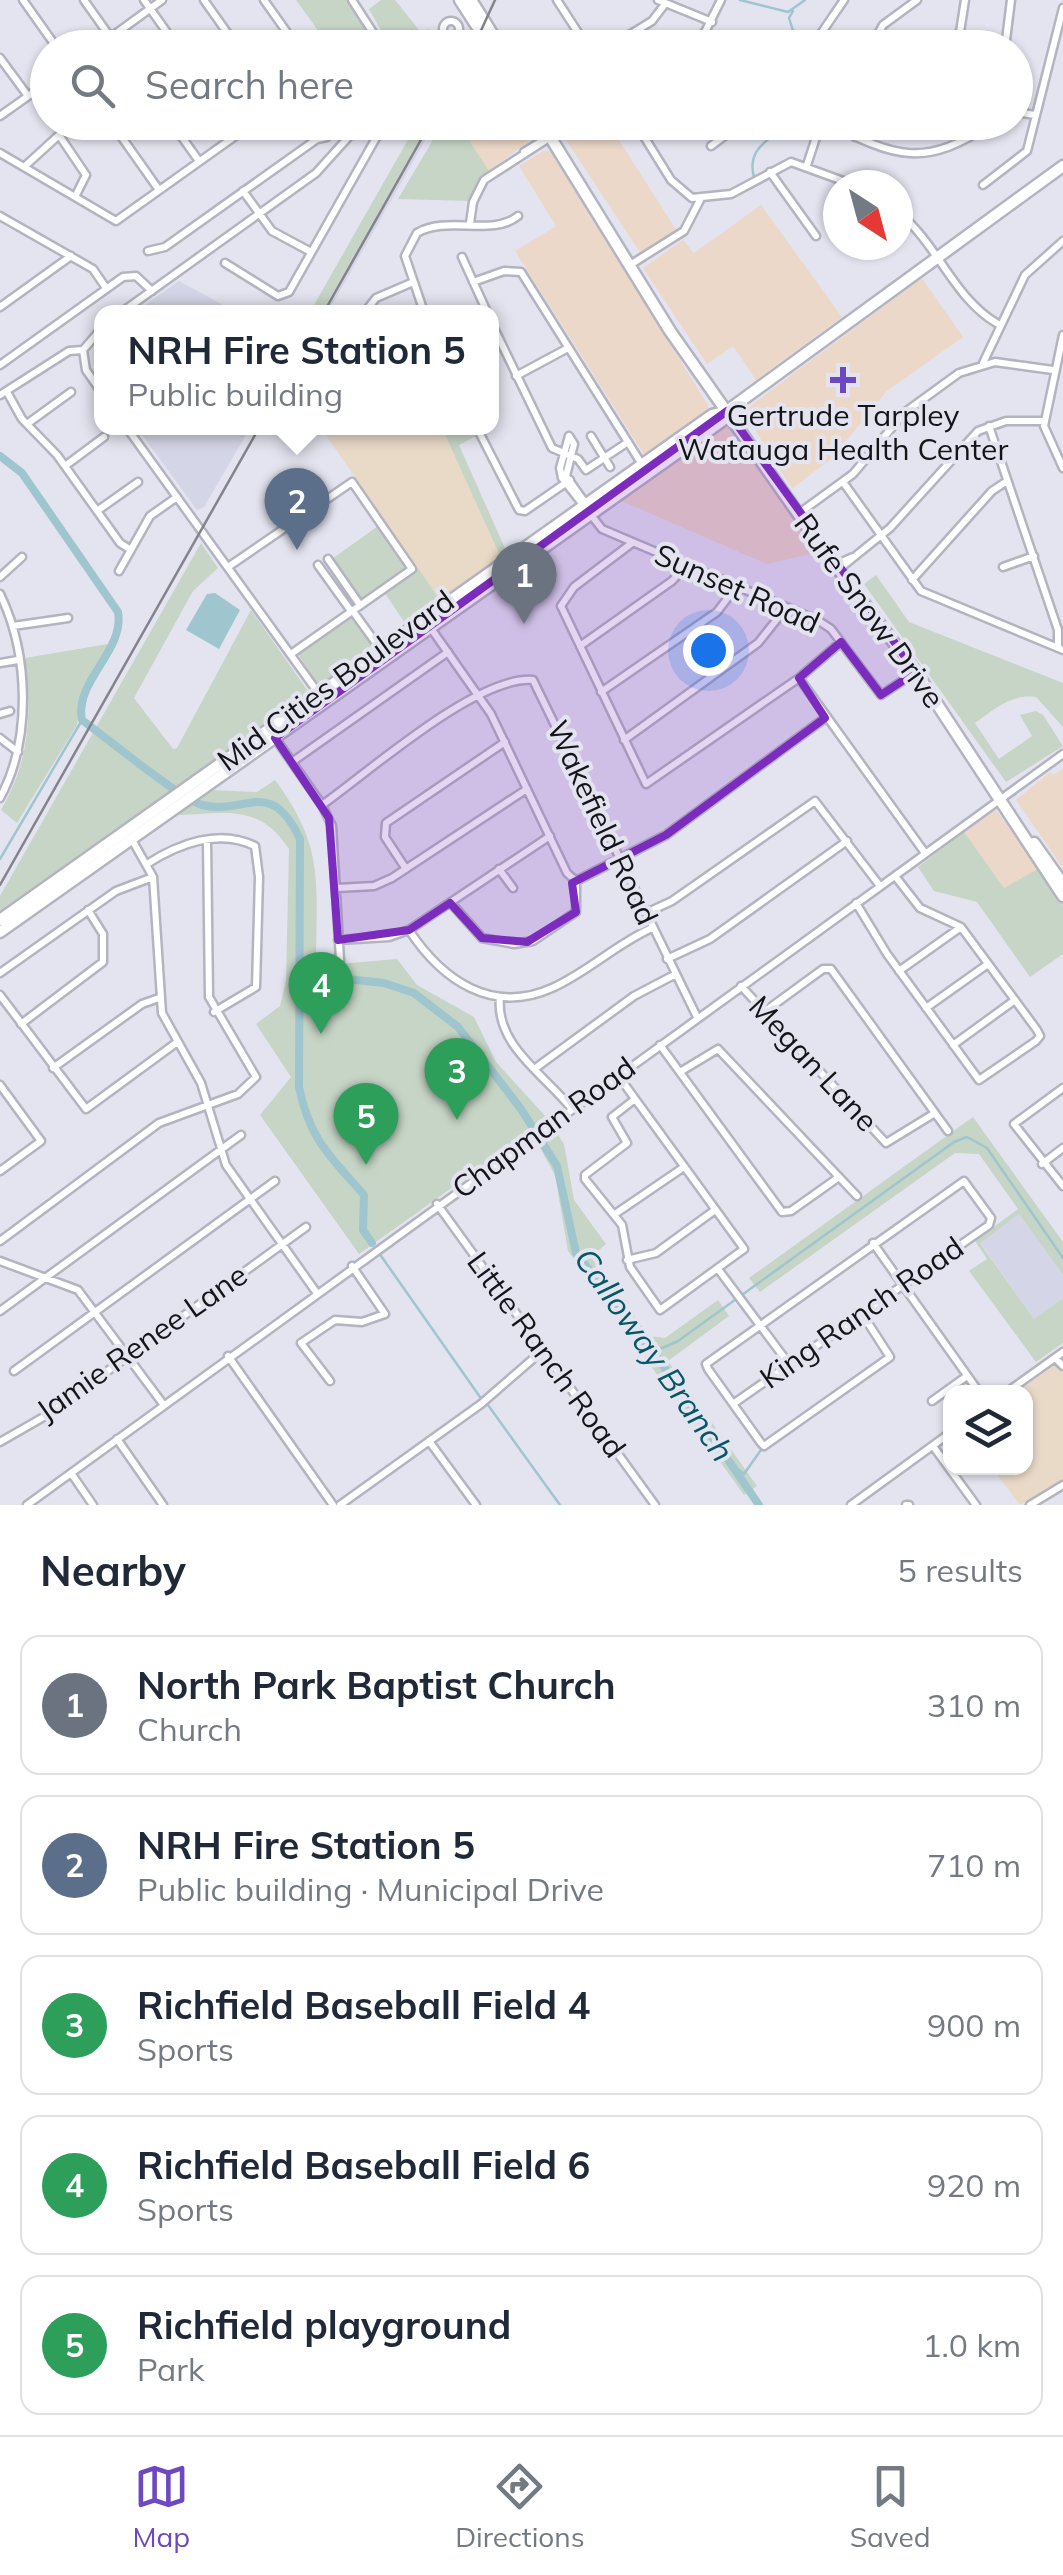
<!DOCTYPE html>
<meta charset="utf-8">
<style>
:root{--surface:#fff;--page:#f2f2f3;--text:#1f2937;--muted:#747a83;--line:#e0e1e3;--accent:#6c48c1}
body{margin:0;font-family:Mulish,sans-serif;background:var(--page);color:var(--text)}
.controls{position:absolute;right:30px;bottom:30px;display:grid;overflow:hidden;border-radius:20px;box-shadow:0 2px 8px #0004}
.controls button{width:90px;height:90px;display:grid;place-items:center;padding:0;border:0;border-bottom:2px solid var(--line);background:var(--surface);color:var(--text);font:50px sans-serif}
.compass{position:absolute;left:823px;top:170px;width:90px;height:90px;border-radius:50%;background:var(--surface);box-shadow:0 2px 8px #0004;rotate:144deg}
.you{position:absolute;left:708px;top:650px;width:35px;height:35px;margin:-25px;border:8px solid #fff;border-radius:50%;background:#1a73e8;box-shadow:0 0 0 15px #1a73e833}
.badge{display:grid;place-items:center;width:65px;height:65px;border-radius:50%;background:var(--accent);color:#fff;font-size:32px;font-weight:700}
.pin{position:absolute;translate:-50% -82px;filter:drop-shadow(0 2px 5px #0008)}
.pin::after{content:'';position:absolute;top:52px;width:35px;height:30px;background:inherit;clip-path:polygon(0 0,100% 0,50% 100%)}
.popup{position:absolute;left:94px;top:305px;width:405px;height:130px;box-sizing:border-box;display:grid;place-content:center;border-radius:20px;background:var(--surface);filter:drop-shadow(0 2px 8px #0005);font-size:32px;white-space:nowrap;color:var(--muted)}
.popup b{font-size:38px;color:var(--text)}
.popup::after{content:'';position:absolute;left:50%;top:100%;margin-left:-20px;border:20px solid transparent;border-top-color:var(--surface)}
.list{margin:0;padding:0;list-style:none}
h2{display:flex;justify-content:space-between;align-items:center;height:130px;margin:0;padding:0 40px;font-size:42px}
h2 small{font-size:32px;font-weight:400;color:var(--muted)}
.list li{display:grid;grid-template-columns:65px 1fr auto;gap:30px;align-items:center;box-sizing:border-box;height:140px;margin:0 20px 20px;padding:0 20px;border:2px solid var(--line);border-radius:20px}
.list b{display:block;font-size:38px;white-space:nowrap}
.list p{margin:0;font-size:32px;white-space:nowrap;color:var(--muted)}
.list em{font-size:32px;font-style:normal;color:var(--muted)}
.icon{flex:none;width:55px;height:55px;fill:none;stroke:currentColor;stroke-width:2;stroke-linecap:round;stroke-linejoin:round}
.map{position:relative;flex:none;width:1063px;height:1505px;overflow:hidden}
.search{position:absolute;background:var(--surface);box-shadow:0 2px 8px #0004;left:30px;right:30px;top:30px;height:110px;display:flex;align-items:center;gap:25px;box-sizing:border-box;padding:0 35px;border-radius:55px;color:var(--muted);font-size:38px}
.sheet{height:930px;background:var(--surface)}
nav{display:flex;justify-content:space-around;align-items:center;box-sizing:border-box;height:140px;border-top:2px solid var(--line);background:var(--surface);font-size:28px;color:var(--muted)}
nav a{display:grid;justify-items:center;gap:5px}
nav .on{color:var(--accent)}
.map>svg:first-child{display:block}
.commercial{fill:#ebd8c8}
.built{fill:#d4d5e6}
.education{fill:#e9d9c7}
.green{fill:#c6d5c6}
.water{fill:#9fc5ce}
.lines{fill:none;stroke-linecap:round;stroke-linejoin:round}
.stream{stroke:#9fc5ce;stroke-width:2.5}
.river{stroke:#9fc5ce;stroke-width:8}
.minor-casing{stroke:#b3b4bf;stroke-width:11}
.major-casing{stroke:#b3b4bf;stroke-width:15}
.minor{stroke:#fff;stroke-width:6}
.major{stroke:#fff;stroke-width:10}
.rail{stroke:#83838b;stroke-width:2.5}
.marked{fill:#7b2cbf;fill-opacity:0.2;stroke:#7b2cbf;stroke-width:8;stroke-linejoin:round}
.poi-dot{fill:#6c48c1;stroke:#e4e4f0;stroke-width:4}
.labels{text-anchor:middle;stroke-width:8;stroke-linejoin:round;paint-order:stroke}
.poi-label{font-size:30px;fill:#151519;stroke:#e4e4f0}
.street-label{font-size:30px;fill:#151519;stroke:#e4e4f0}
.water-label{font-size:32px;font-style:italic;fill:#055765;stroke:#e4e4f0}
</style>
<div class="map">
<svg width="1063" height="1505" viewBox="0 0 1063 1505">
<rect width="100%" height="100%" fill="#e4e4f0"/>
<!-- commercial -->
<path class="commercial" d="M458,123H530L537,135L489,171Z
M595,123H608L677,231L641,254L566,140Z
M543,151H550L708,405V410L645,456L515,251L556,226L519,166Z
M761,205L842,317L756,380L733,346L707,364L643,268L683,240L694,253Z
M922,278L963,337L887,391L832,458L792,489L743,411Z
M727,424L818,548L811,554L767,564L619,500Z
M1063,768V868L1016,800L1050,772L1053,775Z
M996,810L1039,868L1004,888L964,832Z"/>
<!-- built -->
<path class="built" d="M429,122L435,123L328,312H322Z
M179,281L236,312H135Z
M137,428H250L204,507L197,510Z
M1019,1214L1063,1275V1298L1034,1319L980,1242Z"/>
<!-- education -->
<path class="education" d="M321,428H442L501,558L441,602Z
M1055,1365L1063,1373V1479L1020,1505L992,1468H1026V1392H1017Z"/>
<!-- green -->
<path class="green" d="M296,0H346L376,47H330Z
M381,0H395L420,31L430,29L404,47H390L369,9Z
M418,122L429,123L322,312H310Z
M443,123H458L489,171L470,201L398,199Z
M442,428H474L478,435L459,445L507,553L501,558Z
M378,526L407,568L361,600L332,559Z
M201,543L218,568L193,591L134,698L173,749L177,748L251,610L310,694L0,916V896Z
M418,568L441,602L407,626L384,592Z
M876,575L909,622L1063,683V727L1036,697C1010,694 995,709 975,723L999,759L1032,736L1020,715L1036,711L1043,715L1063,746L1006,782L864,584Z
M352,616L375,648L320,688L298,654Z
M108,644L82,691L77,725L17,823L1,810C30,760 32,714 25,658Z
M275,780C326,848 316,886 316,966L397,959L417,985L474,1017L496,1062L548,1119L359,1254L260,1115L291,1077L256,1024L280,1006L286,980L289,849C258,802 226,814 176,815L210,790L257,792Z
M964,832L1004,888L1039,868L1063,905V954L1030,977L977,902L934,891L918,867Z
M973,1117L1063,1242V1275L1019,1214L980,1243L1034,1319L1063,1298V1343L1036,1362L969,1271L987,1259L975,1241L1018,1209L979,1154L955,1153L760,1292L749,1278Z
M548,1131L553,1137L557,1133L564,1144L574,1200L606,1244L591,1257L649,1336L665,1338L718,1300L729,1316L668,1361L757,1486L744,1495L568,1251L555,1175L535,1139Z"/>
<!-- water -->
<path class="water" d="M215,593L240,610L219,649L186,630L207,594Z"/>
<g class="lines">
<!-- stream -->
<path class="stream" d="M740,0L788,12L805,0
M793,11L789,18L798,47
M754,177C746,148 770,140 789,122
M0,859L82,720
M379,1253L480,1397
M653,1352L678,1341L954,1142L967,1137L987,1148L1063,1258
M488,1405L560,1505
M731,1464L744,1474L763,1447"/>
<!-- river -->
<path class="river" d="M0,456L22,473L118,612C125,651 74,681 82,720C104,736 182,800 202,805C245,816 270,775 300,839L299,1087C309,1139 331,1157 364,1195L363,1230L372,1243
M301,967L309,975L384,983L414,993L458,1027L521,1109L557,1166L576,1253L660,1361L759,1505"/>
<defs>
<path id="minor" d="M23,0L57,48
M84,0L118,48
M144,0L178,48
M204,0L238,48
M264,0L298,48
M352,0L383,48
M557,0L588,48
M658,0L712,22
M443 29a8 8 0 1 1 16 0a8 8 0 1 1-16 0Z
M764,39L769,48
M96,48L162,0
M428,48L444,33
M608,48L652,21L665,4
M690,48L702,38L721,0
M805,48L820,35L844,0
M870,48L883,25L917,0
M941,48L960,32L965,0
M1005,48L1011,0
M0,58L28,96
M1016,112L1035,115
M0,116L48,82
M111,122L159,190
M171,122L199,161
M231,122L239,133
M635,122L671,180L692,198L731,194L791,162L854,185
M826,122C897,158 924,169 994,122
M642,134L660,122
M855,137L863,122
M711,146L743,122
M524,152L573,122
M0,153L116,221L255,122
M807,165L821,122
M24,167L59,135L86,175L75,197
M770,172L816,236
M983,185L1027,151L1063,8
M243,191L272,231L311,252
M898,212C938,244 953,298 998,324
M0,216L93,269L106,288
M470,223L473,202L484,180L549,138
M148,251L165,247L317,139L327,137
M462,257L487,312
M225,263L278,296L289,292L385,122
M630,265L684,231L700,200
M473,282L504,271L521,272L643,466
M0,307L71,256
M122,312L316,173L362,122
M365,312L376,298L411,283
M424,312L405,256L417,233C447,215 492,237 518,216
M492,324L552,448L578,459L586,470L628,442
M102,328L83,350L86,370L102,393
M1063,335L1044,426L1063,468
M983,363L1025,275L1063,241
M0,365L123,277L136,276L152,291
M516,376L568,348
M7,392L22,419L57,455L120,543L131,550
M0,395L69,351L83,350
M27,424L71,392
M989,426L1058,630V648
M127,428L319,694
M477,428L519,510L525,511L570,480
M569,436L560,468L562,478L602,529L819,621L831,629L881,695L916,672
M569,436L574,444L566,476L586,504
M591,436L610,467
M65,466L104,437
M843,482L921,591L1063,650
M97,511L138,482
M798,514L853,474L904,413L959,373L995,362L1053,370
M632,543L574,587L561,606L646,784L799,678L841,642
M328,559L360,605
M318,565L351,611
M835,565L853,557
M228,567L352,482L412,569L291,654
M1003,567L1034,556
M838,570L890,528L978,431L1006,421H1044
M119,571L150,516L177,497
M0,577L22,557
M912,580L992,491L1007,481
M0,594C29,654 32,739 0,798
M352,610L381,650
M13,626L68,618
M430,627L491,714L567,873L576,881
M580,646L672,581L686,566
M0,663L18,660
M799,678L925,853
M601,692L717,612L736,587
M0,714L10,711
M273,735L322,805L332,826L340,960
M0,738L18,752
M624,740L758,643L786,608
M292,762L448,652
M322,805C370,771 478,675 533,680L697,1017
M131,838L153,877L162,1013L201,1083L226,1165L316,1292
M147,864C178,844 219,828 255,846L259,877L256,987L214,1012
M406,869L385,837L386,823L505,742
M499,869L513,888
M576,881L666,835L825,718
M337,888L374,886L392,878L527,789
M451,903L482,938L514,944L533,941L576,912V881
M856,903L887,954L979,1080L1036,1041L1040,1036L1037,1030L961,927L920,908L895,876
M646,913L672,901L815,801L880,886
M409,930C442,980 492,1015 552,988C588,972 616,944 652,928
M338,940L389,937L409,930L550,836
M667,959L710,939L847,841
M899,971L961,927
M0,973L116,891L153,877
M741,986L886,1143L935,1113
M0,995L86,1109L176,1043
M500,997C495,1045 544,1074 571,1108
M926,1008L988,964
M764,1012L823,969H831L948,1131
M21,1024L103,962V934L88,910
M660,1045L782,1212L791,1211L839,1177
M953,1045L1015,1000
M537,1067L634,996L674,975
M53,1068L142,1004L159,998
M680,1072L718,1049L857,1196
M617,1074L742,1246L744,1249L660,1310L630,1267L622,1225L585,1179V1175L627,1143L612,1117L635,1099
M0,1085L41,1141L0,1171
M1063,1088L1014,1124L1063,1186
M1042,1164L1063,1148
M437,1204L655,1505
M615,1214L684,1167
M0,1241L159,1123L238,1094L256,1077L209,997L207,841
M873,1243L979,1392
M627,1260L656,1253L715,1210
M0,1261L78,1290L163,1404
M718,1269L789,1364
M0,1311L241,1135
M228,1356L333,1505
M1055,1358L1063,1366
M14,1371L275,1181
M330,1381L301,1343L335,1320L362,1322L385,1314L352,1266
M1007,1392L1063,1352
M932,1401L967,1376
M733,1404L989,1225L991,1218L964,1181L706,1364L708,1369L761,1443L764,1446L890,1357L861,1312
M117,1439L163,1505
M429,1441L476,1505
M0,1442L47,1415L306,1227
M933,1446L976,1505
M71,1473L93,1505
M27,1505L1063,754
M340,1505L481,1404L542,1351
M851,1505L950,1433
M906,1505H909
M1030,1505L1063,1485"/>
<path id="major" d="M460,0L491,48
M471,0L501,48
M541,122L670,331L820,545L916,672L1063,896
M1034,843L1063,884
M0,920L712,415L727,411L1063,166
M0,932L683,449L722,421L727,411"/>
</defs>
<!-- minor casing -->
<use href="#minor" class="minor-casing"/>
<!-- major casing -->
<use href="#major" class="major-casing"/>
<!-- minor -->
<use href="#minor" class="minor"/>
<!-- major -->
<use href="#major" class="major"/>
<!-- rail -->
<path class="rail" d="M473,48L495,0
M324,312L431,122
M0,885L259,428"/>
</g>
<!-- marked area -->
<path class="marked" d="M727,411L916,672L881,695L841,642L799,678L825,718L666,835L572,883L576,912L527,942L482,938L450,903L409,930L338,940L329,818L275,738Z"/>
<!-- markers -->
<path class="poi-dot" d="M838 365h10v10h10v10h-10v10h-10v-10h-10v-10h10z"/>
<g class="labels">
<!-- poi labels -->
<g class="poi-label">
<text x="843" y="426">Gertrude Tarpley<tspan x="843" dy="34">Watauga Health Center</tspan></text>
</g>
<!-- street labels -->
<g class="street-label">
<text transform="translate(737 589) rotate(24)" y="10">Sunset Road</text>
<text transform="translate(869 611) rotate(54)" y="10">Rufe Snow Drive</text>
<text transform="translate(336 681) rotate(-36)" y="10">Mid Cities Boulevard</text>
<text transform="translate(602 823) rotate(65)" y="10">Wakefield Road</text>
<text transform="translate(813 1064) rotate(47)" y="10">Megan Lane</text>
<text transform="translate(544 1128) rotate(-36)" y="10">Chapman Road</text>
<text transform="translate(862 1313) rotate(-35)" y="10">King Ranch Road</text>
<text transform="translate(142 1343) rotate(-35)" y="10">Jamie Renee Lane</text>
<text transform="translate(546 1355) rotate(54)" y="10">Little Ranch Road</text>
</g>
<!-- water labels -->
<g class="water-label">
<text transform="translate(654 1355) rotate(55)" y="11">Calloway Branch</text>
</g>
</g>
</svg>
<div class="controls">
<button><svg class="icon" aria-label="layers" viewBox="0 0 24 24"><path d="M12 4l9 5-9 5-9-5zM3 14l9 5 9-5"/></svg></button>
</div>
<svg class="compass" viewBox="-18 -18 36 36"><path d="M0-13l5 13h-10z" fill="#e53935"/><path d="M0 13l5-13h-10z" fill="#747a83"/></svg>
<div class="you"></div>
<div class="pin badge" style="left:524px;top:624px;background:#6b7280">1</div>
<div class="pin badge" style="left:297px;top:550px;background:#5c6f8a">2</div>
<div class="popup"><b>NRH Fire Station 5</b>Public building</div>
<div class="pin badge" style="left:457px;top:1120px;background:#2e9e5b">3</div>
<div class="pin badge" style="left:321px;top:1034px;background:#2e9e5b">4</div>
<div class="pin badge" style="left:366px;top:1165px;background:#2e9e5b">5</div>
<div class="search"><svg class="icon" aria-label="search" viewBox="0 0 24 24"><circle cx="10" cy="10" r="6"/><path d="M15 15l6 6"/></svg>Search here</div>
</div>
<section class="sheet">
<h2>Nearby<small>5 results</small></h2>
<ul class="list">
<li><span class="badge" style="background:#6b7280">1</span><div><b>North Park Baptist Church</b><p>Church</p></div><em>310 m</em></li>
<li><span class="badge" style="background:#5c6f8a">2</span><div><b>NRH Fire Station 5</b><p>Public building · Municipal Drive</p></div><em>710 m</em></li>
<li><span class="badge" style="background:#2e9e5b">3</span><div><b>Richfield Baseball Field 4</b><p>Sports</p></div><em>900 m</em></li>
<li><span class="badge" style="background:#2e9e5b">4</span><div><b>Richfield Baseball Field 6</b><p>Sports</p></div><em>920 m</em></li>
<li><span class="badge" style="background:#2e9e5b">5</span><div><b>Richfield playground</b><p>Park</p></div><em>1.0 km</em></li>
</ul>
</section>
<nav>
<a class="on"><svg class="icon" aria-label="map" viewBox="0 0 24 24"><path d="M3 6l6-2 6 2 6-2v14l-6 2-6-2-6 2zM9 4v14M15 6v14"/></svg>Map</a>
<a><svg class="icon" aria-label="directions" viewBox="0 0 24 24"><path d="M12 3l9 9-9 9-9-9zM9 14v-3h6M13 9l2 2-2 2"/></svg>Directions</a>
<a><svg class="icon" aria-label="saved" viewBox="0 0 24 24"><path d="M7 4h10v16l-5-4-5 4z"/></svg>Saved</a>
</nav>
